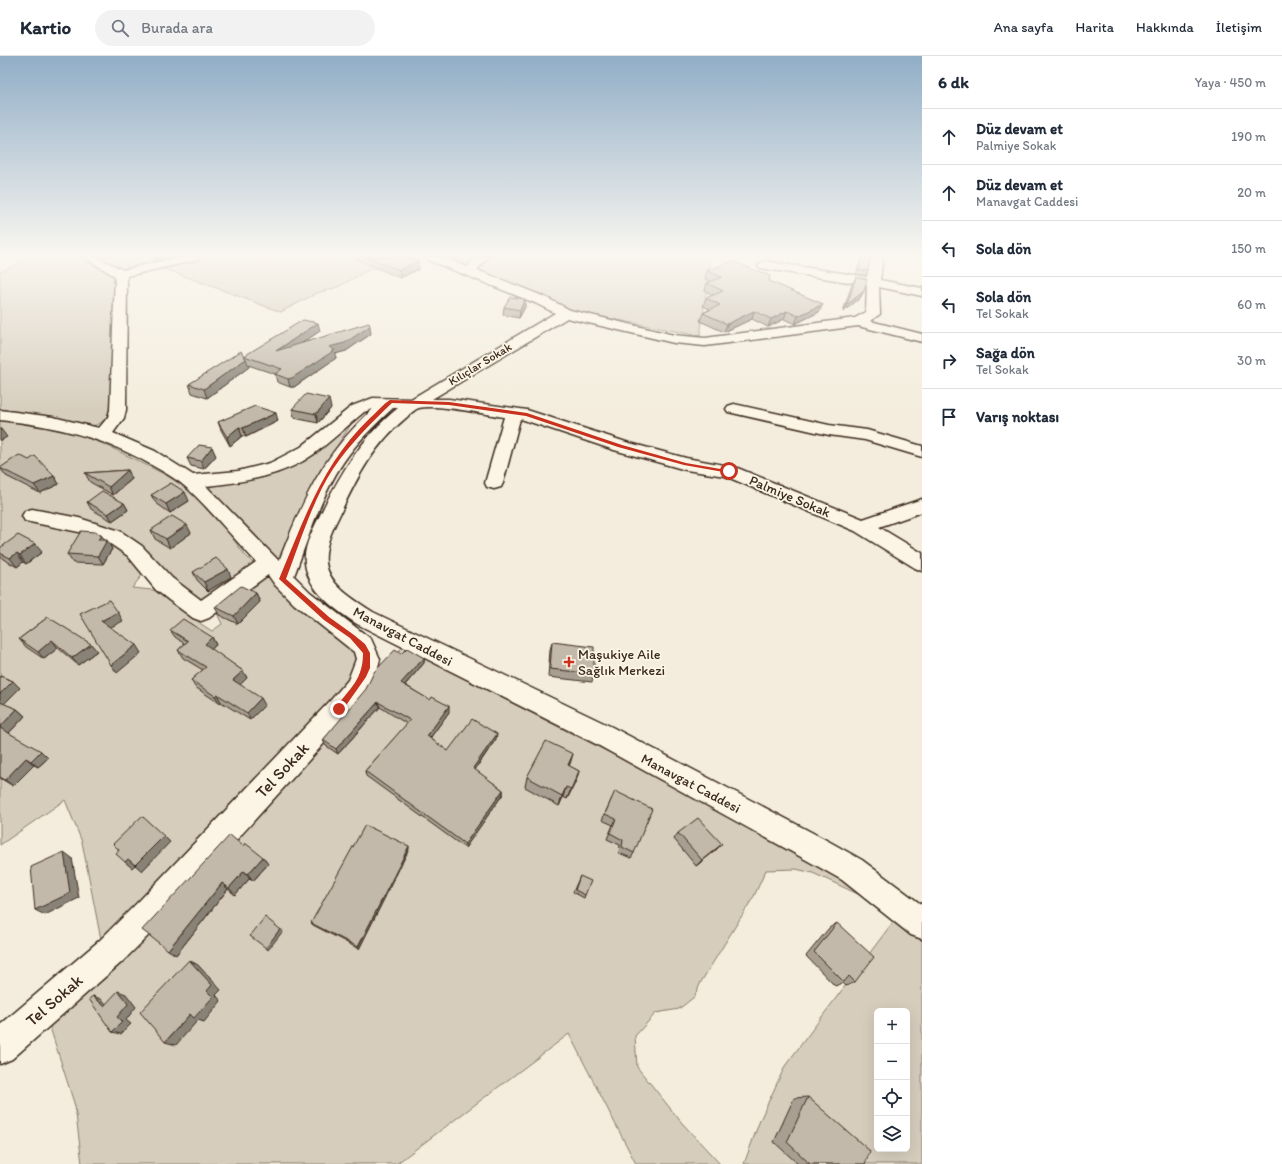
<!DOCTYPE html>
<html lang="tr">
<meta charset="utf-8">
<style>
:root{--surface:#fff;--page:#f2f2f3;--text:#1f2937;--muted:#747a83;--line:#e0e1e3}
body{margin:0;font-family:Itim,sans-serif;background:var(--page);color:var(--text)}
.controls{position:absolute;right:12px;bottom:12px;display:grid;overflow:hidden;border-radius:6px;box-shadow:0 4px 16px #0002}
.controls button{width:36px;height:36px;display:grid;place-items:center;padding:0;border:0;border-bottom:1px solid var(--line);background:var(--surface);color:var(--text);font:20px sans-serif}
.stop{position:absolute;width:12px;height:12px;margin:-9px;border:3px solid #c8321e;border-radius:50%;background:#fff}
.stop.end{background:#c8321e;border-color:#fff;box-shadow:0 1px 4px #0008}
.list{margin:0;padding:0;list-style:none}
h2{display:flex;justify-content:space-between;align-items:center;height:52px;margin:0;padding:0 16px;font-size:17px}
h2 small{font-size:13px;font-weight:400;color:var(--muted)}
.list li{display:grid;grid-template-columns:26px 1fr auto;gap:12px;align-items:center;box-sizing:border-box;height:56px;padding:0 16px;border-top:1px solid var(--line)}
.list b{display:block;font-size:15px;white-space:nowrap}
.list p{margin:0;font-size:13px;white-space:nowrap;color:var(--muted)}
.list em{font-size:13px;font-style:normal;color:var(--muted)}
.icon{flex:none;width:22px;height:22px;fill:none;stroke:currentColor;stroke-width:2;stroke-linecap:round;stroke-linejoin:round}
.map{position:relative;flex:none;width:922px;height:1108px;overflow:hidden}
header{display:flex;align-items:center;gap:24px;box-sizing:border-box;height:56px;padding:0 20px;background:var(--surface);border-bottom:1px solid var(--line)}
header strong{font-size:19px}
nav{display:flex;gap:22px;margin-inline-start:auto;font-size:14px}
.search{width:280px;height:36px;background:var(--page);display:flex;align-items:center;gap:10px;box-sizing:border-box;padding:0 14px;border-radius:22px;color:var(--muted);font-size:15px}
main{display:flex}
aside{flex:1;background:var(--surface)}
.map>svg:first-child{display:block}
.green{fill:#d6cdbd;stroke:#887c6e;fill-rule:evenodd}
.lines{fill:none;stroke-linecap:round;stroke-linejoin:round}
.minor-casing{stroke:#3b2a1e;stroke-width:3}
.minor{fill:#fcf5e5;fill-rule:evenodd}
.wall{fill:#a89f92;stroke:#3b2a1e}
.shaded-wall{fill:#888277;stroke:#3b2a1e}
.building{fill:#c3b9aa;stroke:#3b2a1e}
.route{fill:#c8321e}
.poi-dot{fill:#c8321e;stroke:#fcf5e5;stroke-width:1.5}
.labels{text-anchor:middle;stroke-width:3.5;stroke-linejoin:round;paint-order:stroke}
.far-street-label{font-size:12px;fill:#3b2a1e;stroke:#fcf5e5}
.street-label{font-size:14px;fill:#3b2a1e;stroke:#fcf5e5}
.poi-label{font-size:14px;fill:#3b2a1e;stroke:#fcf5e5;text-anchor:start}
.near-street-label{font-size:17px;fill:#3b2a1e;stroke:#fcf5e5}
</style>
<header>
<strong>Kartio</strong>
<div class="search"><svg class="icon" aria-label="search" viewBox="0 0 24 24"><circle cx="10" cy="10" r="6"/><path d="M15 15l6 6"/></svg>Burada ara</div>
<nav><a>Ana sayfa</a><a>Harita</a><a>Hakkında</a><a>İletişim</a></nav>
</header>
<main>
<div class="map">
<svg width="922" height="1108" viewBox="0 0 922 1108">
<rect width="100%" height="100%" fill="#f4eddd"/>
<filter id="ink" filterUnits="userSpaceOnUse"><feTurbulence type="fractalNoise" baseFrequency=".025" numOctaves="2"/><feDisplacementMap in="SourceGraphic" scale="8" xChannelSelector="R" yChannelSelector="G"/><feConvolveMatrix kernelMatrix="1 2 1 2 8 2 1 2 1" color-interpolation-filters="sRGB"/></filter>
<g filter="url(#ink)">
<!-- green -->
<path class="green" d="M32,201H82L117,219L112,347C109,360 105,367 92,370L54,361L0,356V216Z
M96,201H187L126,214H122Z
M200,201H402L365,216L338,231L317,237L281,256L160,211Z
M437,201H478L470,210H467Z
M490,201H711L700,280L578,256L480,216L479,214Z
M0,363L52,370L78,378L106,389L166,419L189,434L224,471L245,499L254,508C251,519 211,545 200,543C179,540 155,501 136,488C106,466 66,460 30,456L24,461L86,477L116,487L143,518L132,532L162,535L201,568L212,575L222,568L215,553L261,518L269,521L306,557L356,596L360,607L359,617L274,713L102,889L82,786L65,744L0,789Z
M353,365L324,411L283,509L207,434L213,429L300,406L320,394L348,366Z
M403,590L545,664L752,768L864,835L860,839L813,817L796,813L766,814L754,840L701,926L694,941L679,953L656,957L635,980L637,1011L682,1067L720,1108H636L569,978L396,1108H82L75,1050L48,965L321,686L338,698L383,648L395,600Z
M896,862L922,883V1108H744L760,1064L785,1010ZM877,955H907V1093H877Z"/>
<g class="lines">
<defs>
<path id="minor" d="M83,201H97L123,214L179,201H199L197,204L127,220L126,354L124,362L113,377L155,395L193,419L238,415L270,407L301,391L352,350L373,342L411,343L555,257L535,247L428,204L426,201H442L467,211L476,201H488L477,214L545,241L570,254L674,279L705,282L855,262L866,256L867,229L760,212L758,209L764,205L867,221L871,201H883L880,224L922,232V240L879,231L880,258L870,265L922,278V286L858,270L705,290L674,287L567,262L432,343H449L527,354L626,386L686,402L735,411L863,463L922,443V456L879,471L922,497V515L915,512L855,475L725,420L686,414L614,394L524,364L520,363L503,427L501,431L494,433L487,431L485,427L504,361C483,358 439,348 419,352C415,353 410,358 407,361C375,387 357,421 340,458C333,472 324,490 326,507C329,530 355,544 373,556L612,671L830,786L862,804L922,849V883L911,879L842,824L810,806L594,687L357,568C336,554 308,535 305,507C303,490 314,472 321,457C341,417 362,381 398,352H393C378,366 363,380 350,397C323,432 310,478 294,520L310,536L371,583L380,603L378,612L366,638L348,661L162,866L122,906L12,1003L0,1008V969L100,884L140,844L330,645L348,624L356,603L354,596L294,548L275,529L268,519L209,562L201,565L193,562L170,545L156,534L128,500L106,485L79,476L25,465L22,460L25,455L32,453L79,462L120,475L142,490L172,522L201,544L256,506C233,482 212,455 188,433C178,424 166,417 155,411C107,382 56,370 0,364V354L53,361L99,372L108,361L110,354L115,220ZM373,353C322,399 304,442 279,505L206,430C243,426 284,420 314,398C331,385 347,370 364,356Z
M734,348L829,369L867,374L922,390V401L865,384L829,379L728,356L726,353L728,350Z"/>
</defs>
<!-- minor casing -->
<use href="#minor" class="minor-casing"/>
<!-- minor -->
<use href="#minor" class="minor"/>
</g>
<!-- wall -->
<path class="wall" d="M150,201H173L155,205Z
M355,201H408L418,205L419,213L400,222L356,203Z
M862,201L868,215L866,219L856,218Z
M707,215L769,225L819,256L795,268L784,263L768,271L752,263L724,276L700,265L703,257L710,253L703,250L706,242L713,239L705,235L707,227L712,226L705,223Z
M856,221L864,235L860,242L843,256L852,228Z
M504,251H525L519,262L503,259Z
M320,275L302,287L371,278L346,295L335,298L336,302L294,331H290L277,326L275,318L248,309L249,311L207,342L192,337L189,328L244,300Z
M331,352L318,367L294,362L292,353Z
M278,365L246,381L242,380L230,390L221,374L218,366Z
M216,400L204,413L191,410L187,402Z
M0,412L54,420L59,428L40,437L6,420Z
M128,414L132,423L113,439L90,426L85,417Z
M151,439L189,445L170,457L156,447Z
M87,446L124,447L128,454L112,465L91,453Z
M151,474L191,477L170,492L155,483Z
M101,479L105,484L112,493L103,508L73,507L67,498Z
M0,492L42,496L26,508L23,506L17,511L3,503L0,499Z
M193,516L231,521L208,535L197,524Z
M256,537L260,546L238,568L219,559L215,551Z
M48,561L97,595L78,609L58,592L44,603L26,591L19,583Z
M170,574L212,581L216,589L211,593L243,615L247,622L240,629L265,649L250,664L221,646L219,647L195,631L191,624L203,614L183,602L178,594L185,588L175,581Z
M552,586L594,618L592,626L548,621L550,594Z
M401,598L424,602V607L405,629L449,656L430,682L448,695L496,683L475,714L503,734V738L465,792L366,720L365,715L407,668L380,651L338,698L325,689L323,684Z
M0,620L13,625L20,632L4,648L17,653L25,660L9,677L48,702L38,711L34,709L13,730L0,722Z
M569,710L579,715L576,725L567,743L563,741L559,750L525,731L527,721Z
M612,742L634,797L631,802L619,797L620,789L607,783L613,769L602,764Z
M678,777L722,788L716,794L696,810L674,783Z
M243,790L268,808L253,825L250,822L235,839L228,833L176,899Z
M409,793L359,893L313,869L311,867Z
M580,820L585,839L584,842L573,836Z
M837,867L855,926L846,930L843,927L835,930L806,900L829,872Z
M808,1041L865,1108H798L774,1086L794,1042Z"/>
<!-- shaded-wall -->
<path class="shaded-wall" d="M153,201H173L155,205Z
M418,205L419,213L400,222L399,214Z
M864,235L860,242L843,256L847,249Z
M525,243V251L519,262L520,254Z
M823,248L819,256L795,268L798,260Z
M754,255L752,263L724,276L727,268Z
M787,255L784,263L768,271L771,263Z
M318,267L320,275L278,303L276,295Z
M370,270L371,278L346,295L335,298L336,302L294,331H290L288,323L329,291Z
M246,303L249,311L207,342L204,333Z
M329,343L331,352L318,367L316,358Z
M276,357L278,365L246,381L243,372Z
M239,371L242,380L230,390L227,381Z
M0,373H1L7,381L0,385Z
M212,391L216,400L204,413L201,405Z
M128,414L132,423L113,439L109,431Z
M54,420L59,428L40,437L34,429Z
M185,436L189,445L170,457L166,448Z
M124,447L128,454L112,465L108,458Z
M187,469L191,477L170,492L166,483Z
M101,479L106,486L107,484L112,493L103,508L98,500V484Z
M35,488L42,496L26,508L20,499Z
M17,497L23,506L17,511L10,502Z
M228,513L231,521L208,535L204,526Z
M256,537L260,546L238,568L234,560Z
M118,556L123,565L107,573L101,565Z
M212,581L216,589L209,595L205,588Z
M52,584L58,592L44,603L38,596Z
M91,588L97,595L78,609L72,602Z
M136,589L141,597L117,617L111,609Z
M424,602V607L402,632L401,627Z
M243,615L247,622L237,632L233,624Z
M13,625L20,632L2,650L0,649V638Z
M217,638L221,646L219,647L215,640Z
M261,642L265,649L250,664L247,657Z
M378,646L380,651L338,698L336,693Z
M449,650V656L428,685L427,680Z
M17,653L25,660L7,679L0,672V671Z
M497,678L496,683L472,717L473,712Z
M41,695L48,702L38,711L31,705Z
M573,698L570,708L565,719L568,709Z
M26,702L34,709L13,730L5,724Z
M579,715L576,725L567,743L571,733Z
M566,731L563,741L559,750L562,740Z
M503,734V738L465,792V788Z
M164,780L170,786L142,815L135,809Z
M722,788L716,794L696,810L702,804Z
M409,790V793L359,893L358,891Z
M64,796L72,802L79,842L45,859L35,854Z
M263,801L268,808L253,825L248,818Z
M128,803L135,809L132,812L125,806Z
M244,815L250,822L235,839L229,832Z
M222,827L228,833L176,899L168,894Z
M280,873L283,875L268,894L266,892Z
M189,904L198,909L221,934L216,939L221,945L204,966L198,964L176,989L165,986L190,958L207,935Z
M118,935L126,938L136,951L126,964L131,968L121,978L112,976Z
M93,940L101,943L112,953L104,950Z"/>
<!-- building -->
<path class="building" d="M367,201H408L418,205L399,214Z
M862,201H871L868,215L858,214Z
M732,205L770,220L769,225L823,248L798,260L787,255L771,263L754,255L727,268L703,257L720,249L706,242L723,235L707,227L722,221L707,215Z
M856,221L867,223L864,235L847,249Z
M510,241L525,243L520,254L504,251Z
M303,264L318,267L276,295L369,267L370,270L345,287L329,291L335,294L292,322L288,323L275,318L282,313L244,300L246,303L204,333L189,328L241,295L244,300Z
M306,338L329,343L316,358L292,353Z
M255,350L276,357L243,372L239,371L227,381L218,366Z
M199,389L212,391L201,405L187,402Z
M19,399L29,404L35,400L54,420L34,429L0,412Z
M128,414L109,431L85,417Z
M171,427L185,436L166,448L151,439Z
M102,435L124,447L108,458L87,446Z
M172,460L187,469L166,483L151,474Z
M81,475L95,476L101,479L98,484H107L98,500L67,498Z
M18,479L35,488L20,499L17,497L10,502L0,497V492Z
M216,502L228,513L204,526L193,516Z
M241,530L256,537L234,560L215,551Z
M109,544L118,556L101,565L136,589L111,609L80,558Z
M48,561L91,588L72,602L52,584L38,596L19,583Z
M183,563L212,581L205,588L243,615L233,624L261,642L247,657L217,638L215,640L191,624L206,611L178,594L188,585L170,574Z
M552,586L594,591V618L550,613Z
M407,592L424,602L401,627L430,644L432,641L449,650L427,680L448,695L472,663L497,678L473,712L503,734L465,788L365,715L410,664L378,646L336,693L323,684L366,633L374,616L395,594L401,598Z
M0,620L13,625L0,638Z
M0,646L17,653L0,671Z
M0,672L41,695L31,705L26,702L5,724L0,721Z
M546,685L573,698L568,709L579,715L571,733L566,731L562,740L527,721Z
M615,735L652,753L634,797L622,791L623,784L610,777L616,763L605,758Z
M142,760L164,780L135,809L128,803L125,806L116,798L119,794L113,788Z
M698,762L722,788L702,804L678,777Z
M365,769L409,790L358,891L311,867Z
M230,779L243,790L245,787L263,801L248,818L244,815L229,832L222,827L168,894L142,874Z
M64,796L70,837L35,854L31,811Z
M580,820L591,825L585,839L575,834Z
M265,861L280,873L266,892L250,880Z
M837,867L874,901L855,926L849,920L844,926L814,896Z
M189,904L212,929L207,935L213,941L194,962L190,958L165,986L140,956Z
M118,935L128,948L117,961L122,966L112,976L89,943L93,940L104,950Z
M808,1041L870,1095L865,1108H810L787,1086Z"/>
</g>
<!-- sky -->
<linearGradient id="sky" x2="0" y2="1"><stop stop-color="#91aec7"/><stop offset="0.56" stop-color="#faf7f0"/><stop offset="1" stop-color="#faf7f0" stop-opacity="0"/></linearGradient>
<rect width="922" height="356" fill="url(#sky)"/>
<!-- route -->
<path class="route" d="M390,344L449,346L527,357L622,389L686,407L732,415L729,417L684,409L618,391L526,360L449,349L392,347C370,368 350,388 333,413C313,443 299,489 286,523L329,561L354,579L365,588L370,597V612L366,621L342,655L339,656L336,653L337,650C351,631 363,623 363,597L350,582L324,564L279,523C304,464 322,408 370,362C376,357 383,348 390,344Z"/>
<!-- markers -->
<path class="poi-dot" d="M567 600h4v4h4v4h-4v4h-4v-4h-4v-4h4z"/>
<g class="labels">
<!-- far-street labels -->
<g class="far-street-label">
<text transform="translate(480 308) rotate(-31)" y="4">Kılıçlar Sokak</text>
</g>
<!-- street labels -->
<g class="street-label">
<text transform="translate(790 440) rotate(23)" y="5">Palmiye Sokak</text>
<text transform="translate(403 580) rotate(28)" y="5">Manavgat Caddesi</text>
<text transform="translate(691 727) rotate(28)" y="5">Manavgat Caddesi</text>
</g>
<!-- poi labels -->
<g class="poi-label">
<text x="578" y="603">Maşukiye Aile<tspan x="578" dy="16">Sağlık Merkezi</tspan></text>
</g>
<!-- near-street labels -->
<g class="near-street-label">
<text transform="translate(282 714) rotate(-47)" y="6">Tel Sokak</text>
<text transform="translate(54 944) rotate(-41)" y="6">Tel Sokak</text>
</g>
</g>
</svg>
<div class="controls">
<button>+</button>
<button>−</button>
<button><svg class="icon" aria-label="locate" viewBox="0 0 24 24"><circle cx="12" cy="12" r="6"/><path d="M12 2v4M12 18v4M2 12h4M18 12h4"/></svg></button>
<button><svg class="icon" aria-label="layers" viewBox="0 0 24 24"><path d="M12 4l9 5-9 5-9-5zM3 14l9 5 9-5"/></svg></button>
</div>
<div class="stop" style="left:729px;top:415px"></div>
<div class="stop end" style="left:339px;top:653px"></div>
</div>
<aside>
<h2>6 dk<small>Yaya · 450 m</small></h2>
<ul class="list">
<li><svg class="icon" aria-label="ahead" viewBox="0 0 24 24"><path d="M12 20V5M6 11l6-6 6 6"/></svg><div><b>Düz devam et</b><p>Palmiye Sokak</p></div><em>190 m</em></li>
<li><svg class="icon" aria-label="ahead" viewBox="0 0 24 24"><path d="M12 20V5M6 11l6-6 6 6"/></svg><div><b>Düz devam et</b><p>Manavgat Caddesi</p></div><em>20 m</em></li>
<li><svg class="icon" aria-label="left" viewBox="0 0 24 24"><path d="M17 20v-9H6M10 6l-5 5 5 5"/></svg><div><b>Sola dön</b></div><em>150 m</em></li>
<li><svg class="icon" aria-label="left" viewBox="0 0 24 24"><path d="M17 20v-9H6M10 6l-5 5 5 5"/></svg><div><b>Sola dön</b><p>Tel Sokak</p></div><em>60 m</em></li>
<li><svg class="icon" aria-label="right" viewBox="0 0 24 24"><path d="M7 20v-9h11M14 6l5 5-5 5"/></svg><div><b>Sağa dön</b><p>Tel Sokak</p></div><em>30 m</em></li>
<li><svg class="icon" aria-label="arrive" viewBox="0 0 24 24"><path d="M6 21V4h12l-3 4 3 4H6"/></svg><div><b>Varış noktası</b></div></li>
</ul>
</aside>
</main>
